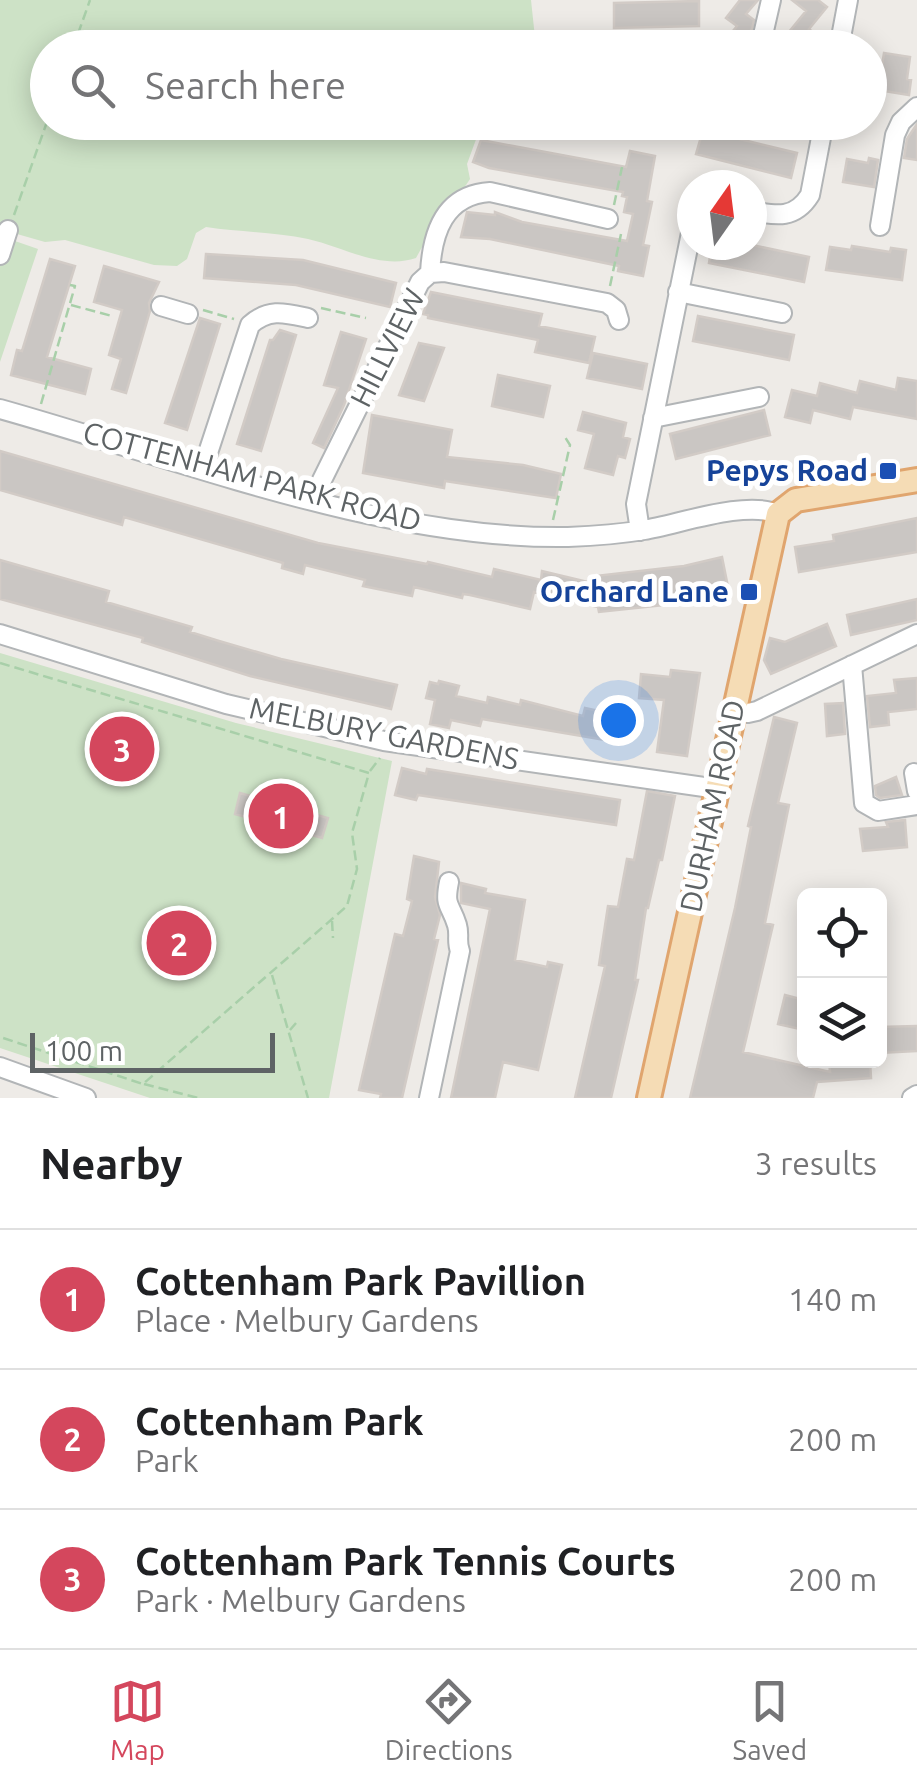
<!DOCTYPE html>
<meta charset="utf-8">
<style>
:root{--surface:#fff;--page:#f2f2f2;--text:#202124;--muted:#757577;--line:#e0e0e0;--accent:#d4475d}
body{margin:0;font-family:Ubuntu,sans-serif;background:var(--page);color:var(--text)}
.controls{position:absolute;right:30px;bottom:30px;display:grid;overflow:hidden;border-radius:15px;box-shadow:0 5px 25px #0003}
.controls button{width:90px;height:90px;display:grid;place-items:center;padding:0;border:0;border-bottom:2px solid var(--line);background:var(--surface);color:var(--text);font:50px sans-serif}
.compass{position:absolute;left:677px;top:170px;width:90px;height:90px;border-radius:50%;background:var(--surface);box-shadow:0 5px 25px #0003;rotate:14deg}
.scale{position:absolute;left:30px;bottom:25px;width:245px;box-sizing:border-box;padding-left:10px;border:5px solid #5e6365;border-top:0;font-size:28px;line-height:35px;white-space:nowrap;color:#5e6365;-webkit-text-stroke:8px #fff;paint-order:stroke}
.you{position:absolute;left:618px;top:720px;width:35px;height:35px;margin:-25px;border:8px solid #fff;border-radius:50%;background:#1a73e8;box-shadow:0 0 0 15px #1a73e833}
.badge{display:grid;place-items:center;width:65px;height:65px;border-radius:50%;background:var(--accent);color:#fff;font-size:32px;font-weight:700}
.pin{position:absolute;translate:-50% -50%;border:5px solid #fff;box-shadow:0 2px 10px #0006}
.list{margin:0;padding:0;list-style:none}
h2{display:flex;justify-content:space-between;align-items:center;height:130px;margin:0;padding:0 40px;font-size:42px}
h2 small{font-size:32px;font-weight:400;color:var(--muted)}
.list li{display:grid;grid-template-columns:65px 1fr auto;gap:30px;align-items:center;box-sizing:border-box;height:140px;padding:0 40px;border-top:2px solid var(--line)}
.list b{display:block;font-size:38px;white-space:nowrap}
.list p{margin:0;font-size:32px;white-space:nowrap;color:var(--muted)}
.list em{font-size:32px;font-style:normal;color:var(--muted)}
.icon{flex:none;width:55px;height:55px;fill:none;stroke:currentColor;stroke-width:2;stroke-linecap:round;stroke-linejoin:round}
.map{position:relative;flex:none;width:917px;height:1098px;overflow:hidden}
.search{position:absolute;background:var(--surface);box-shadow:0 5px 25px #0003;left:30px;right:30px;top:30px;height:110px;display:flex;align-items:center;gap:25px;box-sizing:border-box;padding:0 35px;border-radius:55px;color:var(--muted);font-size:38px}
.sheet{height:550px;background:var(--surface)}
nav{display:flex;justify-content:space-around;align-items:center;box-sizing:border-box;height:140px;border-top:2px solid var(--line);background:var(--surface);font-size:28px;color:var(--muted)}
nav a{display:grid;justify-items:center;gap:5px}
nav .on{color:var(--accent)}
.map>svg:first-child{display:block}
.green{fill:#cde2c6}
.building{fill:#cac6c3;stroke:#d2cbc6;stroke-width:2.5}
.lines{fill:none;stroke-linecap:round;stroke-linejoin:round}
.minor-casing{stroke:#b2b5b7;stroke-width:22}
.major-casing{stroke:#e0a56e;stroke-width:28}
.path{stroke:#a8cfa9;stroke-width:2.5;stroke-dasharray:10 5;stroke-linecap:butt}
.minor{stroke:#fff;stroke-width:18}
.major{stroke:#f5dcb5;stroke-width:22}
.transit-dot{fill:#1a4fb4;stroke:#fff;stroke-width:4}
.labels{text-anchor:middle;stroke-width:10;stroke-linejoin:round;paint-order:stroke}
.street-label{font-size:30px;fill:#5e6365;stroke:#fff}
.transit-label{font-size:30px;font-weight:bold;fill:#164399;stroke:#fff;text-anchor:end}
</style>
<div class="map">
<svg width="917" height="1098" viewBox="0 0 917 1098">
<rect width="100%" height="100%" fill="#eeebe7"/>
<!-- green -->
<path class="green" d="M0,0H531L536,47L48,48V122L482,123L467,164L470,179L464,188L450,196L416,258C381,270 343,247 308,239C275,232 239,232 206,227L196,233L187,259L177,266L154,265L65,240L45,242L17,234L15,241L38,249L0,362Z
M0,653L236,723L392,761L329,1098H150L0,1048Z"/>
<!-- building -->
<path class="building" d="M740,0H758L746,14L754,20L752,29L737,48H719L737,26L726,18Z
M792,0H818L827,7L809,29L819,38L811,48H794L798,42L788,33L806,11Z
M699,1V26L614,28V3Z
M884,53L910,57L907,79L911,80L909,95L878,90Z
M917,124V160L904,158L907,139Z
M703,130L797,153L791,178L696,154Z
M481,140L626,167L630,151L655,156L647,201L652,202L643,245L649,246L643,276L618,271L619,266L490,239L461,237L467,212L495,215V212L522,222L627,241L633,214L624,212L627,197L622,196L623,192L489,168L473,162Z
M869,158L878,160L874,187L843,182L847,159L868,163Z
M712,245H752L809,257L804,282L709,263Z
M852,246L890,252L891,248L906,250L902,280L826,270L830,247L851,250Z
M206,254L303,260L396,283L390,307L296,285L204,278Z
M50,259L75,266L47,357L91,369L85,394L11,375L17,350L22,351Z
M104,266L159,282L149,303L150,311L126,393L112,389L121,359L109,355L122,310L94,302Z
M431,292L542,314L539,326L595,337L589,363L535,352L538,340L428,318V315L423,314Z
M698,316L794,335L789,360L693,341Z
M200,318L220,324L187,430L165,423Z
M280,330L296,335L261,451L237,444L270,340H273Z
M341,332L366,339L344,405L324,448L313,443L338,388L324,385Z
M419,343L444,348L424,401L399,395Z
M593,353L647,364L642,389L587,378Z
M498,375L550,386L543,417L492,406Z
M898,378L917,381V419L853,407L850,419L813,410L810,423L785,417L792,390L817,396L820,383L857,393L860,381L896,390Z
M764,410L770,435L676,459L670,434Z
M583,412L626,423L623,437L630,439L625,458L618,456L613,475L585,468L594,434L578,430Z
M372,415L452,430L447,457L523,465L561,474L556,498L445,481L444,488L363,473Z
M0,451L318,543L427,564L428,562L492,577L494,569L541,580L542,571L596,584L595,576L684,566L722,557L729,592L683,603L599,612L598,607L534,592L530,609L470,595L463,594L462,598L414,587L412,596L363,586L365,580L305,565L303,574L282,568L283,563L124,517L122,525L0,490Z
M917,518V552L799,572L795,547L834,541L833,535Z
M0,560L109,591L106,602L192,627L190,632L219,641L281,659L397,685L391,709L250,676L142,642L143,638L0,599Z
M917,599V620L851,635L847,615Z
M827,624L836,646L771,674L764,660L770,638L785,642Z
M671,670L700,673L687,756L657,752L664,700L639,698L641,674L670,677Z
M917,678V709L888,712L889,725L870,727L867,696L896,693L894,680Z
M439,681L459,686L456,696L487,703L488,697L520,705L521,700L583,716L585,708L622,716L617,742L482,719L480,726L451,720L449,728L430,724L435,700L426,698L430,682L438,684Z
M843,703L845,734L827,736L825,704Z
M774,717L797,723L778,803L789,805L765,923L773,925L743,1052L830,1072L829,1060H870L871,1078L817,1082L813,1098H690L735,908L751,827L748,826Z
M402,768L426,774L427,769L620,800L616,825L418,795L416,800L395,795Z
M896,777L902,795L880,798L876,795L875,786Z
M647,791L675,796L662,860H659L648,908H646L635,980H638L611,1098H575L605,966L599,965L608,906L618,907L627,859L634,860Z
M240,793L328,818L322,838L235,814Z
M905,820L907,847L863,851L860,829L888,827L886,822Z
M414,856L439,862L435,897L440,915L434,939L438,940L402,1098H380L381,1094L359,1090L395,934L403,936L412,901L407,899Z
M461,883L486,889L485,893L525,900L515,960L547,967L548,962L562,965L538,1070L503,1062L495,1098H451L490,909L461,903Z
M785,995L804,1000V1030L778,1024Z
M917,1026V1051L880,1053V1027Z"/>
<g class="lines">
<defs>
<path id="minor" d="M760,48L771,0
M839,48L848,0
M785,122L822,131
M752,211C777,216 795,219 810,195L824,122
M880,226L895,135L901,122L917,107
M0,255L8,230
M430,273C432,233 444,195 490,192L608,219
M678,292L782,313
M161,306L188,314
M0,409C179,459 382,540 568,537C593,536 620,534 644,530C680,524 745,500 778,514
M653,418L759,397
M203,468L250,325C269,308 285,313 308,318
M315,500L322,480L420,282L430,273L444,272L607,303L616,310L619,320
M640,531L636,504L692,228
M0,634L226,704L384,741L718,789
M852,665L864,803L878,811L917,805
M733,711L748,713L757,711L917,634
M914,773L917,791
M0,1067L86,1098
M429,1098L460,951C456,941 460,935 457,925C450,903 444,907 449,882
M912,1098L917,1095"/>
<path id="major" d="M649,1098L778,514L796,500L917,480"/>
</defs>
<!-- minor casing -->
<use href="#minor" class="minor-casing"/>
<!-- major casing -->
<use href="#major" class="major-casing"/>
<!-- path -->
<path class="path" d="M73,48L90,0
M614,205L622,167
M14,215L48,119
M610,286L621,234
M71,305L112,316
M321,308L366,318
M203,310L234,319
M41,404L75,286L70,285
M553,520L570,445L563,434
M0,663L369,773L352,833L357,869L347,906L143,1084L0,1037
M370,771L380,758
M332,921L333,938
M272,975L308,1098
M290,1030L296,1023
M144,1084L198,1098"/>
<!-- minor -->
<use href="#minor" class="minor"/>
<!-- major -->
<use href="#major" class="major"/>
</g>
<!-- markers -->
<g class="transit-dot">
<rect x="878" y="461" width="20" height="20" rx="5"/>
<rect x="739" y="582" width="20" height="20" rx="5"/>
</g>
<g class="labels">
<!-- street labels -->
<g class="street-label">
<text transform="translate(388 348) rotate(-63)" y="10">HILLVIEW</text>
<text transform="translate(252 477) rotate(15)" y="10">COTTENHAM PARK ROAD</text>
<text transform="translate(384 734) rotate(11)" y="10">MELBURY GARDENS</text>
<text transform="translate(713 806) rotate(-78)" y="10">DURHAM ROAD</text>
</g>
<!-- transit labels -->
<g class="transit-label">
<text x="868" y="481">Pepys Road</text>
<text x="729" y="602">Orchard Lane</text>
</g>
</g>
</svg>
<div class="controls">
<button><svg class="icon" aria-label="locate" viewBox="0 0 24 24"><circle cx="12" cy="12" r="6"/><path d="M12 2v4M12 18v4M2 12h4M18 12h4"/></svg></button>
<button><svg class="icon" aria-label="layers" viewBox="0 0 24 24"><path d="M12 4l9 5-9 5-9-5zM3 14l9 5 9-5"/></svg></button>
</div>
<svg class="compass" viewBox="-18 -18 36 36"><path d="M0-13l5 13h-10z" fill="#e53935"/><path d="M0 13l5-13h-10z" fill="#757577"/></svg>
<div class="scale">100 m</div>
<div class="you"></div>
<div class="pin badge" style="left:281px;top:816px">1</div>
<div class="pin badge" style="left:179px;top:943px">2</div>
<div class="pin badge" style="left:122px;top:749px">3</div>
<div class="search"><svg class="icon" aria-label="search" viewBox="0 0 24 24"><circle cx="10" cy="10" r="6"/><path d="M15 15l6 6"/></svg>Search here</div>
</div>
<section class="sheet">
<h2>Nearby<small>3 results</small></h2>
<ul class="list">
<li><span class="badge">1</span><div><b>Cottenham Park Pavillion</b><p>Place · Melbury Gardens</p></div><em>140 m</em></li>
<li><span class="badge">2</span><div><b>Cottenham Park</b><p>Park</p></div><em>200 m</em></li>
<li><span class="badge">3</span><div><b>Cottenham Park Tennis Courts</b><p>Park · Melbury Gardens</p></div><em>200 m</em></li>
</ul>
</section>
<nav>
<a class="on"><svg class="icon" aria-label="map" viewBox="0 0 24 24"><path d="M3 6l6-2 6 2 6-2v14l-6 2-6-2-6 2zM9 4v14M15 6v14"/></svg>Map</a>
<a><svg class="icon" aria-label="directions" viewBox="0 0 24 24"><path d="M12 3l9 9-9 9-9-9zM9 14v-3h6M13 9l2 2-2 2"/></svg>Directions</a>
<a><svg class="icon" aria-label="saved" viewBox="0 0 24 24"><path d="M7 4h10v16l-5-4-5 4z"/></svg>Saved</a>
</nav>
